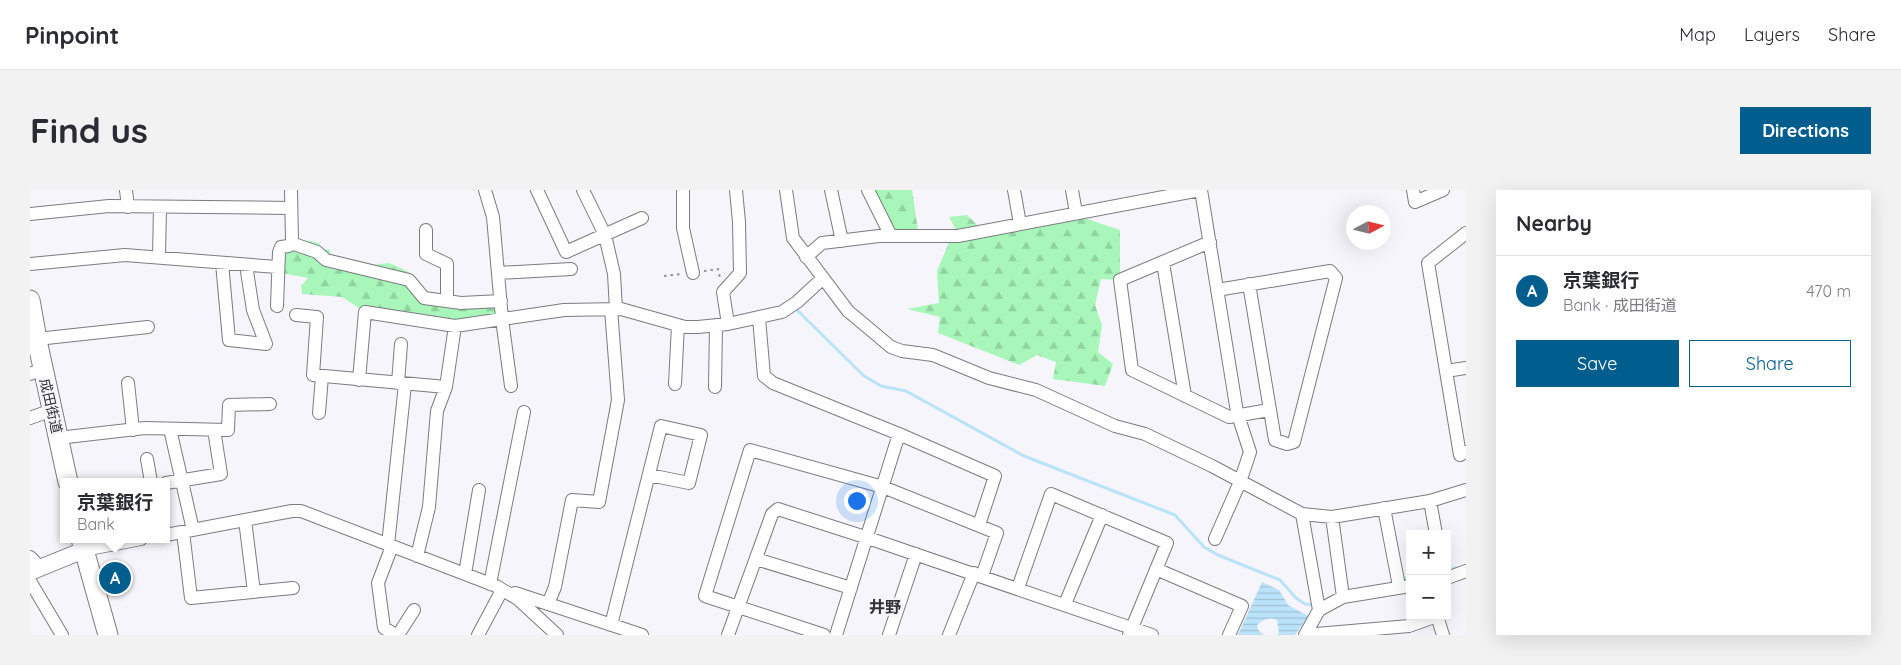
<!DOCTYPE html>
<meta charset="utf-8">
<style>
:root{--surface:#fff;--page:#f2f2f3;--text:#2b2b33;--muted:#7c7c81;--line:#e1e1e2;--accent:#005e8e}
body{margin:0;font-family:Quicksand,"Noto Sans JP",sans-serif;background:var(--page);color:var(--text)}
.controls{position:absolute;right:15px;bottom:15px;display:grid;overflow:hidden;border-radius:0px;box-shadow:0 5px 20px #0002}
.controls button{width:45px;height:45px;display:grid;place-items:center;padding:0;border:0;border-bottom:1px solid var(--line);background:var(--surface);color:var(--text);font:25px sans-serif}
.compass{position:absolute;left:1316px;top:15px;width:45px;height:45px;border-radius:50%;background:var(--surface);box-shadow:0 5px 20px #0002;rotate:83deg}
.you{position:absolute;left:826px;top:310px;width:18px;height:18px;margin:-12px;border:4px solid #fff;border-radius:50%;background:#1a73e8;box-shadow:0 0 0 8px #1a73e833}
.badge{display:grid;place-items:center;width:32px;height:32px;border-radius:50%;background:var(--accent);color:#fff;font-size:16px;font-weight:700}
.pin{position:absolute;translate:-50% -50%;border:2px solid #fff;box-shadow:0 1px 5px #0006}
.popup{position:absolute;left:30px;top:288px;width:110px;height:65px;box-sizing:border-box;display:grid;place-content:center;border-radius:0px;background:var(--surface);filter:drop-shadow(0 1px 4px #0005);font-size:16px;white-space:nowrap;color:var(--muted)}
.popup b{font-size:19px;color:var(--text)}
.popup::after{content:'';position:absolute;left:50%;top:100%;margin-left:-10px;border:10px solid transparent;border-top-color:var(--surface)}
.list{margin:0;padding:0;list-style:none}
h2{display:flex;justify-content:space-between;align-items:center;height:65px;margin:0;padding:0 20px;font-size:21px}
h2 small{font-size:16px;font-weight:400;color:var(--muted)}
.list li{display:grid;grid-template-columns:32px 1fr auto;gap:15px;align-items:center;box-sizing:border-box;height:70px;padding:0 20px;border-top:1px solid var(--line)}
.list b{display:block;font-size:19px;white-space:nowrap}
.list p{margin:0;font-size:16px;white-space:nowrap;color:var(--muted)}
.list em{font-size:16px;font-style:normal;color:var(--muted)}
.actions{display:flex;gap:10px;padding:15px 20px}
.actions a{flex:1;padding:11px 0;border:1px solid var(--accent);border-radius:0px;text-align:center;font-size:18px;color:var(--accent)}
.actions .main{background:var(--accent);color:#fff}
.map{position:relative;flex:none;width:1436px;height:445px;overflow:hidden;border-radius:0px}
header{display:flex;align-items:center;gap:30px;box-sizing:border-box;height:70px;padding:0 25px;background:var(--surface);border-bottom:1px solid var(--line)}
header strong{font-size:24px}
nav{display:flex;gap:28px;margin-inline-start:auto;font-size:18px}
.intro{display:flex;align-items:center;justify-content:space-between;box-sizing:border-box;height:120px;padding:0 30px}
h1{margin:0;font-size:35px}
.button{padding:12px 22px;border-radius:0px;background:var(--accent);color:#fff;font-size:18px;font-weight:700}
main{display:flex;gap:30px;padding:0 30px}
aside{flex:1;background:var(--surface);border-radius:0px;box-shadow:0 5px 20px #0002}
.map>svg:first-child{display:block}
.forest{fill:url(#forest-firs)}
.water{fill:url(#water-rules)}
.lines{fill:none;stroke-linecap:round;stroke-linejoin:round}
.stream{stroke:#bae2f8;stroke-width:3}
.minor-casing{stroke:#7b7b80;stroke-width:14}
.major-casing{stroke:#7b7b80;stroke-width:18}
.highway-casing{stroke:#7b7b80;stroke-width:21}
.path{stroke:#919194;stroke-width:2;stroke-dasharray:2.5 4;stroke-linecap:butt}
.minor{stroke:#fff;stroke-width:12}
.major{stroke:#fff;stroke-width:16}
.highway{stroke:#fff;stroke-width:19}
.labels{text-anchor:middle;stroke-width:5;stroke-linejoin:round;paint-order:stroke}
.street-label{font-size:14px;fill:#323234;stroke:#f5f5fb}
.quarter-label{font-size:16px;font-weight:bold;fill:#323234;stroke:#f5f5fb}
</style>
<header>
<strong>Pinpoint</strong>
<nav><a>Map</a><a>Layers</a><a>Share</a></nav>
</header>
<div class="intro"><h1>Find us</h1><a class="button">Directions</a></div>
<main>
<div class="map">
<svg width="1436" height="445" viewBox="0 0 1436 445">
<defs>
<pattern id="forest-firs" width="22" height="20" patternUnits="userSpaceOnUse" patternTransform="scale(1.25)"><rect width="22" height="20" fill="#a8f6b9"/><path d="M5 1l3.5 6h-7zM16 11l3.5 6h-7z" fill="#91d3a0"/></pattern>
<pattern id="water-rules" width="6" height="5" patternUnits="userSpaceOnUse" patternTransform="scale(1.25)"><rect width="6" height="5" fill="#bae2f8"/><path d="M0 2.5h6" fill="none" stroke="#a0c2d5"/></pattern>
</defs>
<rect width="100%" height="100%" fill="#f5f5fb"/>
<!-- forest -->
<path class="forest" d="M838,0H882L889,47L861,46Z
M1042,24L1090,40V90L1071,89L1065,115L1072,135L1068,162L1083,174L1075,196L1023,189L1026,172L1007,165L989,175L908,143L910,127L877,119L909,113L907,81L925,38L919,27L937,25L953,41Z
M269,49L289,53L293,60L299,59L301,65L342,75L359,73L379,82L395,103L421,112L471,111L472,129L425,136L335,122L312,107L272,104L271,96L278,88L247,82L251,57Z"/>
<!-- water -->
<path class="water" d="M1232,392L1249,400L1258,415L1278,426L1265,445H1246L1249,444L1247,430C1240,427 1233,429 1227,435L1228,440L1234,445H1208Z"/>
<g class="lines">
<!-- stream -->
<path class="stream" d="M767,120L834,186L851,196L876,201L994,266L1145,325L1174,357L1188,365L1250,390L1266,408L1275,414L1285,415
M1417,380L1426,378
M1371,389L1380,387"/>
<defs>
<path id="minor" d="M96,0L98,17
M455,0L463,27L472,129L481,196
M507,0L536,62L612,28
M553,0L575,45L584,84L586,119
M653,0V38L663,83
M756,0L763,48L818,121L861,157L872,161L903,165L959,188L1006,200L1085,236L1115,244L1182,276L1272,324L1302,327L1400,311L1436,300
M801,0L812,51
M838,0L861,46
M984,0L990,34
M1042,0L1046,23
M1171,0L1207,222L1220,262L1210,292L1185,349
M1383,0L1385,12L1413,0
M0,24L79,16L261,18
M396,40V64L417,74V111
M1436,43L1398,73L1430,265L1436,262
M1180,52L1090,90L1102,180L1199,227L1239,220
M261,53L287,62L296,70L379,90L394,108L431,113L471,111
M129,67L130,17
M776,67L792,53L849,46H928L1170,0
M192,73L199,150L236,154L223,120L216,75
M1133,73L1155,206
M0,74L95,65L247,77
M468,83L541,79
M1187,100L1300,81L1306,88L1264,252L1257,254L1245,250L1219,94
M247,116L249,62L251,57L259,56L262,51L261,0
M266,125L287,127L283,185L416,197L425,136
M729,128L734,186L743,193L869,244L965,286L949,335
M698,134L693,102L710,83L709,32L706,0
M7,149L118,137
M1416,181L1436,178
M0,184L13,179
M329,190L335,122L425,136L534,120L591,119L655,137H668L698,134L752,122L767,112L792,89
M98,193L103,240
M368,193L371,154
M645,194L648,135
M685,197L686,135
M289,223L292,186
M0,228L22,220
M140,239L163,340
M28,248L115,238L198,240L199,215L240,214
M117,269L121,292
M136,293L191,284L184,240
M1400,311L1406,344
M1354,318L1369,396
M1272,324L1289,420
M1302,327L1313,407
M215,330L224,402
M153,342L161,408L263,398
M136,345L262,321H271L466,396L488,409L527,445
M358,355L375,194
M362,356L348,393L354,438L366,445
M54,360L111,349
M387,366L399,317L407,221L416,197
M0,367L11,378
M726,369L821,398
M1126,379L1212,416L1199,445
M435,384L449,300
M1417,388L1436,381
M0,391L32,445
M460,394L494,222
M988,398L1021,304L1137,353L1099,445
M485,403L612,445
M518,414L525,397L542,310L569,312L588,210L581,119
M1035,414L1072,325
M1407,426L1413,445
M581,435L631,236L671,245L659,293L619,285
M368,445L384,420
M448,445L472,400
M698,445L742,324L748,319L838,348L1122,445
M794,445L675,406L720,260L853,297L967,343L952,386
M806,445L869,244
M859,445L886,364
M919,445L944,383
M1275,445L1379,436L1407,426
M1275,445L1289,420L1313,407L1380,396"/>
<path id="major" d="M0,382L54,360"/>
<path id="highway" d="M0,110L8,155L38,292
M51,349L78,445"/>
</defs>
<!-- minor casing -->
<use href="#minor" class="minor-casing"/>
<!-- major casing -->
<use href="#major" class="major-casing"/>
<!-- highway casing -->
<use href="#highway" class="highway-casing"/>
<!-- path -->
<path class="path" d="M674,81L688,79L690,88
M634,86L652,84"/>
<!-- minor -->
<use href="#minor" class="minor"/>
<!-- major -->
<use href="#major" class="major"/>
<!-- highway -->
<use href="#highway" class="highway"/>
</g>
<g class="labels">
<!-- street labels -->
<g class="street-label">
<text transform="translate(21 216) rotate(77)" y="5">成田街道</text>
</g>
<!-- quarter labels -->
<g class="quarter-label">
<text x="855" y="423">井野</text>
</g>
</g>
</svg>
<div class="controls">
<button>+</button>
<button>−</button>
</div>
<svg class="compass" viewBox="-18 -18 36 36"><path d="M0-13l5 13h-10z" fill="#e53935"/><path d="M0 13l5-13h-10z" fill="#7c7c81"/></svg>
<div class="you"></div>
<div class="pin badge" style="left:85px;top:388px">A</div>
<div class="popup"><b>京葉銀行</b>Bank</div>
</div>
<aside>
<h2>Nearby<small></small></h2>
<ul class="list">
<li><span class="badge">A</span><div><b>京葉銀行</b><p>Bank · 成田街道</p></div><em>470 m</em></li>
</ul>
<div class="actions"><a class="main">Save</a><a>Share</a></div>
</aside>
</main>
